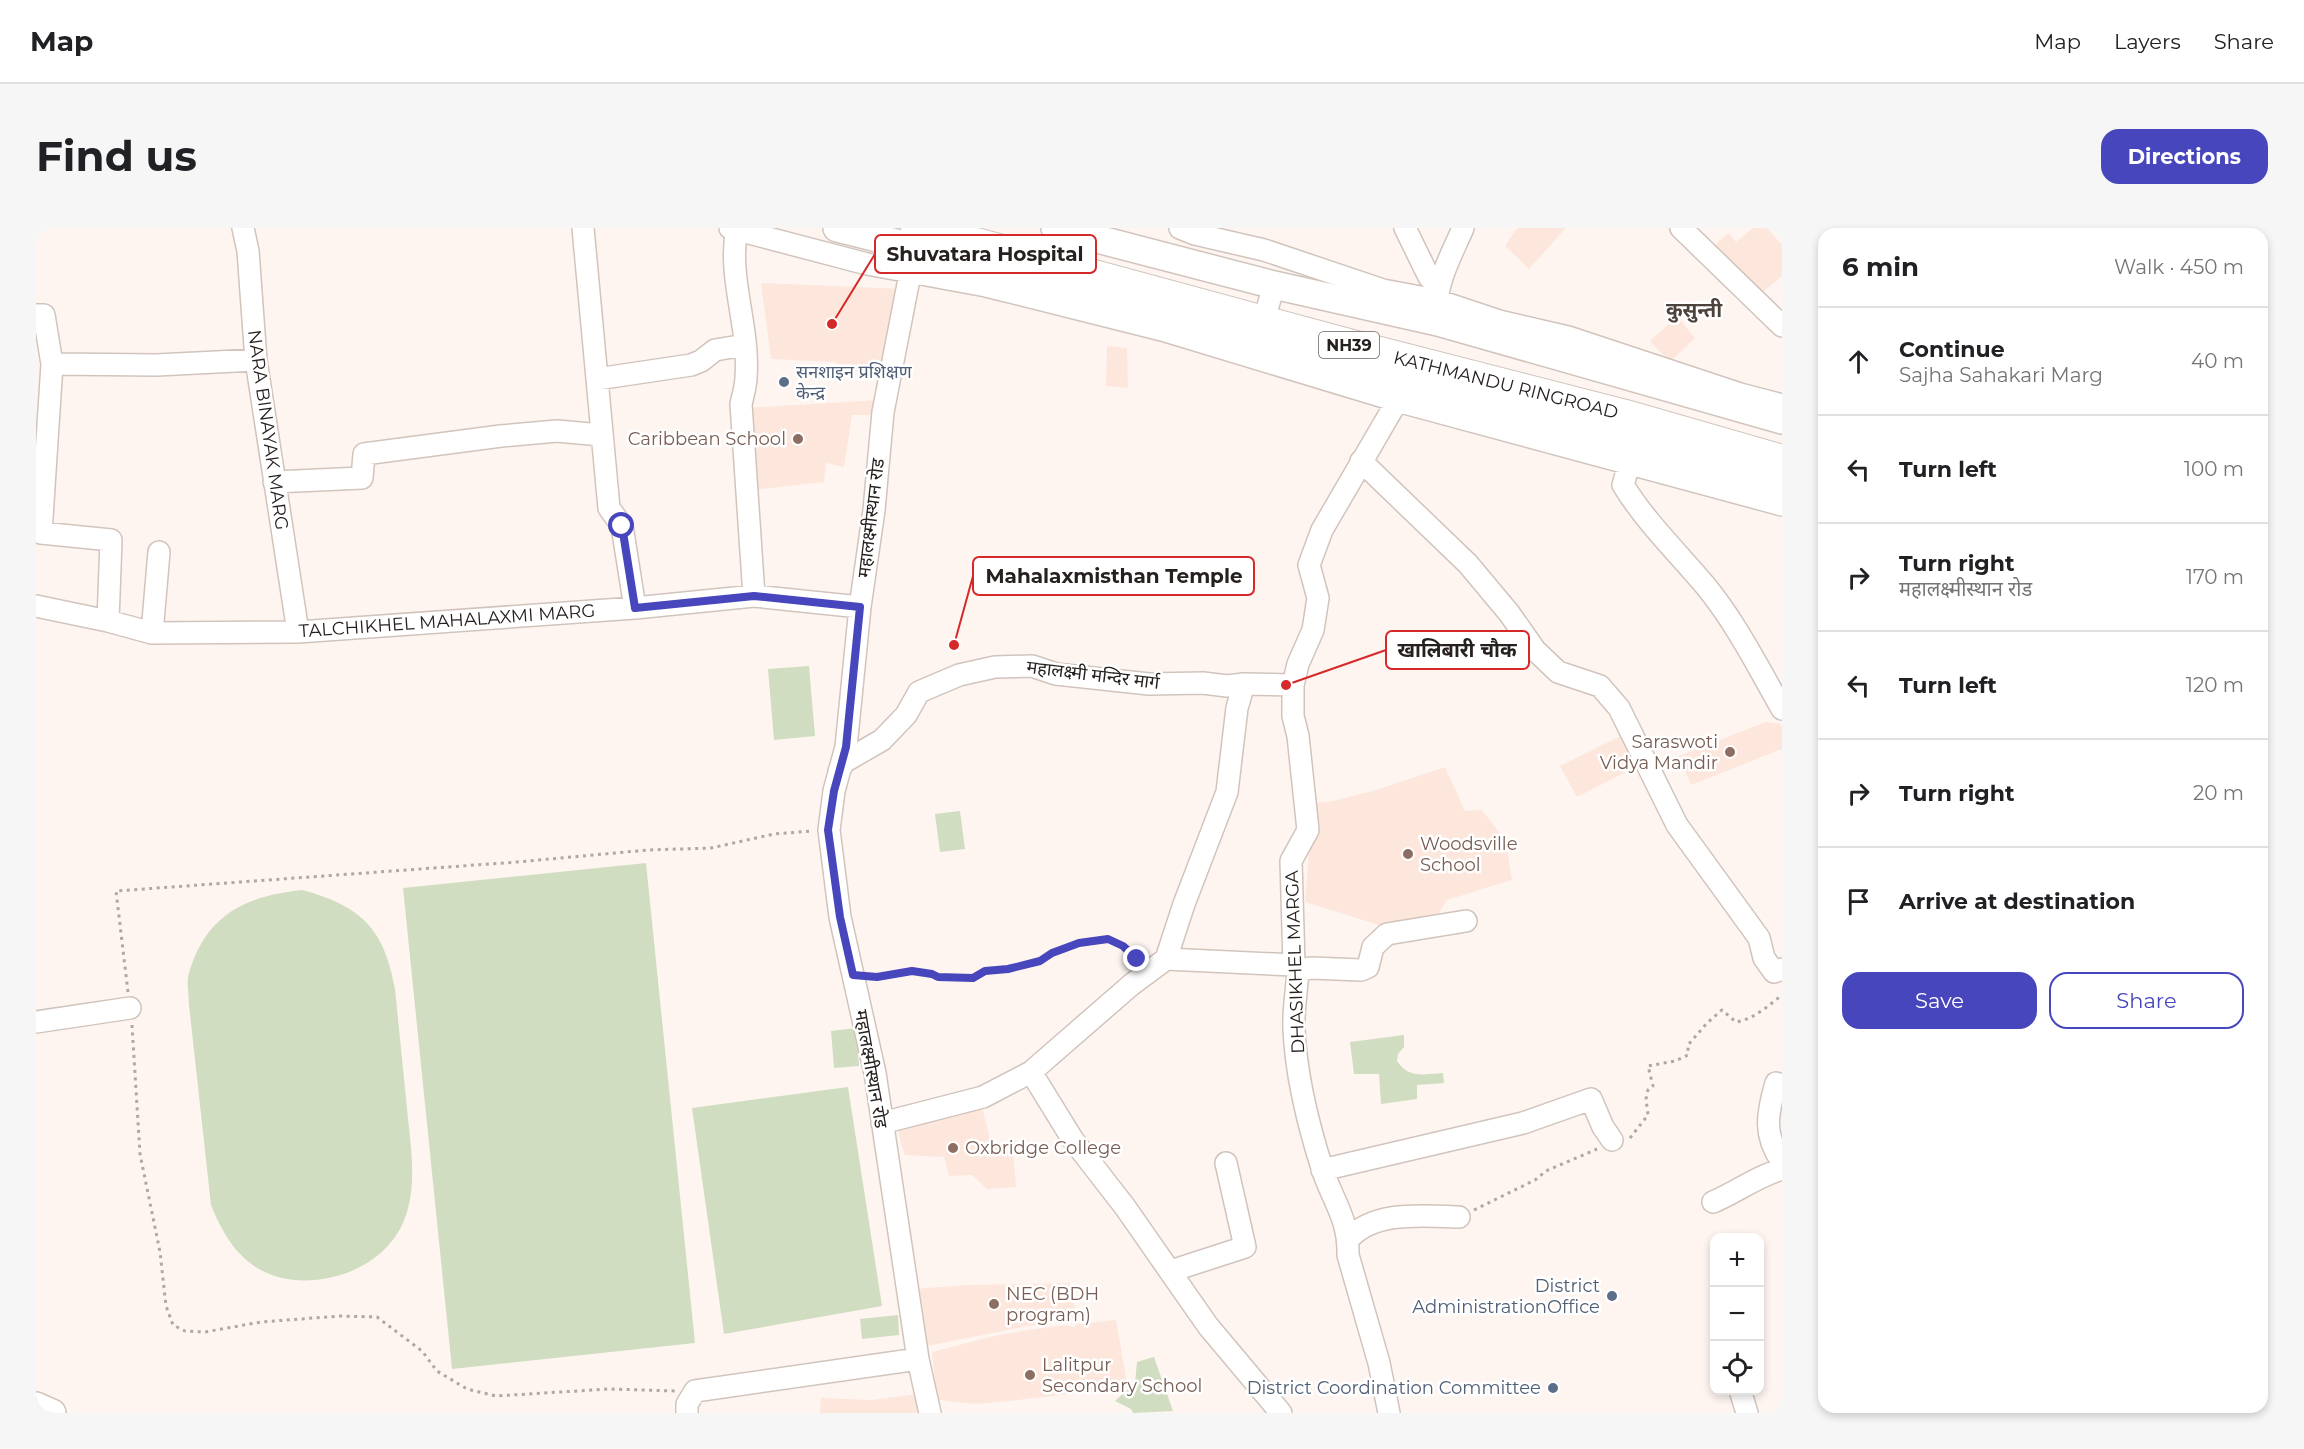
<!DOCTYPE html>
<meta charset="utf-8">
<style>
:root{--surface:#fff;--page:#f6f6f6;--text:#202124;--muted:#757577;--line:#e0e0e0;--accent:#4746bc}
body{margin:0;font-family:Montserrat,"Noto Sans Devanagari",sans-serif;background:var(--page);color:var(--text)}
.controls{position:absolute;right:18px;bottom:18px;display:grid;overflow:hidden;border-radius:12px;box-shadow:0 3px 9px #0003}
.controls button{width:54px;height:54px;display:grid;place-items:center;padding:0;border:0;border-bottom:2px solid var(--line);background:var(--surface);color:var(--text);font:30px sans-serif}
.stop{position:absolute;width:18px;height:18px;margin:-14px;border:4px solid #4746bc;border-radius:50%;background:#fff}
.stop.end{background:#4746bc;border-color:#fff;box-shadow:0 2px 6px #0008}
.list{margin:0;padding:0;list-style:none}
h2{display:flex;justify-content:space-between;align-items:center;height:78px;margin:0;padding:0 24px;font-size:26px}
h2 small{font-size:20px;font-weight:400;color:var(--muted)}
.list li{display:grid;grid-template-columns:39px 1fr auto;gap:18px;align-items:center;box-sizing:border-box;height:108px;padding:0 24px;border-top:2px solid var(--line)}
.list b{display:block;font-size:22px;white-space:nowrap}
.list p{margin:0;font-size:20px;white-space:nowrap;color:var(--muted)}
.list em{font-size:20px;font-style:normal;color:var(--muted)}
.actions{display:flex;gap:12px;padding:18px 24px}
.actions a{flex:1;padding:14px 0;border:2px solid var(--accent);border-radius:18px;text-align:center;font-size:21px;color:var(--accent)}
.actions .main{background:var(--accent);color:#fff}
.icon{flex:none;width:33px;height:33px;fill:none;stroke:currentColor;stroke-width:2;stroke-linecap:round;stroke-linejoin:round}
.map{position:relative;flex:none;width:1746px;height:1185px;overflow:hidden;border-radius:18px}
header{display:flex;align-items:center;gap:36px;box-sizing:border-box;height:84px;padding:0 30px;background:var(--surface);border-bottom:2px solid var(--line)}
header strong{font-size:28px}
nav{display:flex;gap:33px;margin-inline-start:auto;font-size:21px}
.intro{display:flex;align-items:center;justify-content:space-between;box-sizing:border-box;height:144px;padding:0 36px}
h1{margin:0;font-size:42px}
.button{padding:15px 27px;border-radius:18px;background:var(--accent);color:#fff;font-size:21px;font-weight:700}
main{display:flex;gap:36px;padding:0 36px}
aside{flex:1;background:var(--surface);border-radius:18px;box-shadow:0 3px 9px #0003}
.map>svg:first-child{display:block}
.built{fill:#fde7dc}
.green{fill:#d1ddc0}
.lines{fill:none;stroke-linecap:round;stroke-linejoin:round}
.minor-casing{stroke:#d1c4bc;stroke-width:24}
.major-casing{stroke:#d1c4bc;stroke-width:30}
.highway-casing{stroke:#d1c4bc;stroke-width:34}
.path{stroke:#aea7a4;stroke-width:3;stroke-dasharray:3 4.5;stroke-linecap:butt}
.minor{stroke:#fff;stroke-width:21}
.major{stroke:#fff;stroke-width:27}
.highway{stroke:#fff;stroke-width:32}
.route{stroke:#4746bc;stroke-width:8}
.service-dot{fill:#5c6f8a;stroke:#fff;stroke-width:2}
.education-dot{fill:#8d6e63;stroke:#fff;stroke-width:2}
.labels{text-anchor:middle;stroke-width:5;stroke-linejoin:round;paint-order:stroke}
.shield{fill:#fff;stroke:#676462;stroke-width:1.5}
.shield-label{font-size:16px;font-weight:bold;fill:#26211f}
.service-label{font-size:18px;fill:#4e5e75;stroke:#fff;text-anchor:end}
.street-label{font-size:18px;fill:#26211f;stroke:#fff}
.education-label{font-size:18px;fill:#785e54;stroke:#fff;text-anchor:start}
.neighbourhood-label{font-size:20px;font-weight:bold;fill:#4d423c;stroke:#fff}
.leader{fill:none;stroke:#d62828;stroke-width:2}
.callout-dot{fill:#d62828;stroke:#fff;stroke-width:2}
.callout{fill:#fff;stroke:#d62828;stroke-width:2}
.callout-label{font-size:20px;text-anchor:middle;font-weight:bold;fill:#26211f}
</style>
<header>
<strong>Map</strong>
<nav><a>Map</a><a>Layers</a><a>Share</a></nav>
</header>
<div class="intro"><h1>Find us</h1><a class="button">Directions</a></div>
<main>
<div class="map">
<svg width="1746" height="1185" viewBox="0 0 1746 1185">
<rect width="100%" height="100%" fill="#fef5f1"/>
<!-- built -->
<path class="built" d="M1481,0H1530L1493,41L1469,18Z
M1717,0H1731L1746,17V48L1722,68L1679,17L1692,5L1700,14Z
M725,55L868,61L852,146L802,142L800,134L735,131Z
M1641,88L1659,110L1634,134L1614,113Z
M1071,118L1091,120L1092,160L1070,158Z
M842,172L837,187H816L808,239L790,235L788,254L716,262L709,180Z
M1730,494L1744,496L1746,499V521L1655,557L1643,528Z
M1589,506L1604,537L1541,569L1524,538Z
M1409,539L1429,583L1446,582L1470,613L1476,652L1411,672L1400,690L1349,699L1269,674L1277,575L1297,573L1340,562Z
M945,875L955,915L977,924L980,959L951,961L936,947L913,948L908,929L869,927L865,916L861,894Z
M1034,1055L1041,1092L1002,1096L886,1119L878,1061L930,1057Z
M1080,1092L1091,1155L1042,1165L965,1174L938,1176L903,1172L888,1185H784L785,1170L835,1172L900,1164L896,1124L958,1108L999,1101L1029,1097L1038,1099L1041,1096Z"/>
<!-- green -->
<path class="green" d="M773,438L779,508L738,512L732,441Z
M924,583L929,621L904,624L899,586Z
M610,635L659,1115L416,1141L367,660Z
M266,662C325,678 348,700 359,761C363,801 367,840 371,880C374,914 381,951 371,984C357,1032 305,1056 258,1052C213,1047 191,1017 175,977L153,777C153,767 150,754 153,745C170,687 209,668 266,662Z
M820,800L823,838L798,840L795,803Z
M1368,807V819L1362,826L1361,833C1373,851 1387,846 1407,845L1408,855L1381,857V871L1345,876L1343,846H1318L1314,814Z
M812,859L846,1078L688,1106L656,880Z
M862,1087L863,1107L826,1111L824,1091Z
M1118,1129L1137,1183L1097,1185L1095,1181L1079,1173L1099,1155L1101,1134Z"/>
<g class="lines">
<defs>
<path id="minor" d="M207,0L212,23L220,132L262,404
M547,0L573,280L586,298L599,380
M694,0L831,36L950,58L1126,102L1361,173L1746,277
M701,0C691,49 714,99 710,149C710,158 707,167 705,176L718,368
M1144,0L1159,6L1228,22L1347,62L1400,72L1463,93L1532,109L1704,166L1746,177
M1369,0L1393,49L1403,60
M1645,0L1746,98
M884,6L874,46L847,184L838,282L824,379L810,519L798,563L793,602L804,689L839,845L882,1131L894,1185
M1232,78L1238,57
M1401,84C1399,55 1416,26 1427,0
M0,87H8L16,136L121,137L220,132
M16,136L5,305L75,312L72,393
M561,151L655,137L665,133L679,122L709,117
M1597,222L1587,257C1610,294 1640,323 1668,356C1699,393 1722,439 1746,481
M1325,233L1432,336L1473,385L1499,422L1522,444L1564,458L1583,480L1641,597L1723,710L1728,730L1738,744L1746,741
M238,254L326,250L328,226L465,208L521,203L565,207
M0,378L72,393L116,405L262,404L599,380L718,368L824,379
M116,405L123,324
M1257,457V488L1262,508L1272,602L1255,633L1258,737L1262,742C1261,761 1257,782 1258,801C1260,848 1272,896 1286,940C1296,972 1313,990 1312,1027L1343,1135L1353,1185
M803,543L808,534L846,512L870,487L883,464L923,447L959,439L996,438L1020,446L1113,456L1167,455L1191,458L1208,456
M1130,731L1258,737
M1262,742L1276,740L1325,742L1332,739L1337,719L1351,706L1430,693
M0,794L94,780
M995,844L1037,912L1089,979L1172,1098L1245,1185
M1740,855C1731,886 1727,907 1746,934
M846,895L947,869L995,844L1095,757L1130,731L1148,676L1191,564L1201,480L1208,456L1257,457L1262,436L1277,402L1282,370L1273,337L1286,302L1367,163
M1286,942L1487,895L1555,871L1567,899L1576,912
M1677,974C1701,964 1721,948 1746,941
M1312,1012C1337,982 1388,988 1423,989
M1135,1043L1209,1019L1190,935
M1704,1162L1711,1185
M651,1185V1176L659,1163L882,1131"/>
<path id="major" d="M801,0C1118,79 1431,174 1746,258
M1019,0L1238,57L1402,94L1746,192
M0,1178L16,1185"/>
<path id="highway" d="M881,0L1316,118L1597,190L1746,233"/>
</defs>
<!-- minor casing -->
<use href="#minor" class="minor-casing"/>
<!-- major casing -->
<use href="#major" class="major-casing"/>
<!-- highway casing -->
<use href="#highway" class="highway-casing"/>
<!-- path -->
<path class="path" d="M834,750L876,743L896,745L902,749L937,750L949,743L972,741L1004,733L1016,725L1043,715L1072,711L1087,718L1102,732
M92,764L80,663L481,634L612,622L675,620L738,606L776,603
M96,797L104,926L124,1024L130,1078L137,1097L149,1103L169,1104L225,1094L304,1088L341,1089L386,1123L401,1143L431,1161L460,1168L573,1161L640,1163
M1594,910L1612,887L1610,871L1612,862L1617,858L1612,838L1639,833L1652,827V817L1671,795L1686,782L1700,794C1718,791 1732,778 1746,767
M1438,982L1499,952L1510,943L1561,921"/>
<!-- minor -->
<use href="#minor" class="minor"/>
<!-- major -->
<use href="#major" class="major"/>
<!-- highway -->
<use href="#highway" class="highway"/>
</g>
<g class="lines">
<!-- route -->
<path class="route" d="M586,298L599,380L718,368L824,379L810,519L798,563L792,602L804,689L817,747L841,749L876,743L896,746L902,749L937,750L949,743L972,741L1004,733L1016,725L1043,715L1072,711L1087,718L1101,731"/>
</g>
<!-- markers -->
<g class="service-dot">
<circle cx="748" cy="154" r="6"/>
<circle cx="1576" cy="1068" r="6"/>
<circle cx="1517" cy="1160" r="6"/>
</g>
<g class="education-dot">
<circle cx="762" cy="211" r="6"/>
<circle cx="1694" cy="524" r="6"/>
<circle cx="1372" cy="626" r="6"/>
<circle cx="917" cy="920" r="6"/>
<circle cx="958" cy="1076" r="6"/>
<circle cx="994" cy="1147" r="6"/>
</g>
<g class="labels">
<!-- shield labels -->
<rect class="shield" x="1283" y="104" width="60" height="26" rx="4.5"/>
<g class="shield-label">
<text x="1313" y="123">NH39</text>
</g>
<!-- service labels -->
<g class="service-label">
<text x="760" y="150" text-anchor="start">सनशाइन प्रशिक्षण<tspan x="760" dy="21">केन्द्र</tspan></text>
<text x="1564" y="1064">District<tspan x="1564" dy="21">AdministrationOffice</tspan></text>
<text x="1505" y="1166">District Coordination Committee</text>
</g>
<!-- street labels -->
<g class="street-label">
<text transform="translate(1470 157) rotate(14)" y="6">KATHMANDU RINGROAD</text>
<text transform="translate(232 202) rotate(82)" y="6">NARA BINAYAK MARG</text>
<text transform="translate(835 290) rotate(-83)" y="6">महालक्ष्मीस्थान रोड</text>
<text transform="translate(411 393) rotate(-4)" y="6">TALCHIKHEL MAHALAXMI MARG</text>
<text transform="translate(1057 447) rotate(7)" y="6">महालक्ष्मी मन्दिर मार्ग</text>
<text transform="translate(1259 734) rotate(-92)" y="6">DHASIKHEL MARGA</text>
<text transform="translate(835 841) rotate(80)" y="6">महालक्ष्मीस्थान रोड</text>
</g>
<!-- education labels -->
<g class="education-label">
<text x="750" y="217" text-anchor="end">Caribbean School</text>
<text x="1682" y="520" text-anchor="end">Saraswoti<tspan x="1682" dy="21">Vidya Mandir</tspan></text>
<text x="1384" y="622">Woodsville<tspan x="1384" dy="21">School</tspan></text>
<text x="929" y="926">Oxbridge College</text>
<text x="970" y="1072">NEC (BDH<tspan x="970" dy="21">program)</tspan></text>
<text x="1006" y="1143">Lalitpur<tspan x="1006" dy="21">Secondary School</tspan></text>
</g>
<!-- neighbourhood labels -->
<g class="neighbourhood-label">
<text x="1658" y="89">कुसुन्ती</text>
</g>
</g>
<!-- callouts -->
<path class="leader" d="M796 96L839 26M918 417L937 348M1250 457L1350 422"/>
<g class="callout-dot">
<circle cx="796" cy="96" r="6"/>
<circle cx="918" cy="417" r="6"/>
<circle cx="1250" cy="457" r="6"/>
</g>
<g class="callout">
<rect x="839" y="7" width="221" height="38" rx="6"/>
<rect x="937" y="329" width="281" height="38" rx="6"/>
<rect x="1350" y="403" width="143" height="38" rx="6"/>
</g>
<g class="callout-label">
<text x="949" y="33">Shuvatara Hospital</text>
<text x="1078" y="355">Mahalaxmisthan Temple</text>
<text x="1421" y="429">खालिबारी चौक</text>
</g>
</svg>
<div class="controls">
<button>+</button>
<button>−</button>
<button><svg class="icon" aria-label="locate" viewBox="0 0 24 24"><circle cx="12" cy="12" r="6"/><path d="M12 2v4M12 18v4M2 12h4M18 12h4"/></svg></button>
</div>
<div class="stop" style="left:586px;top:298px"></div>
<div class="stop end" style="left:1101px;top:731px"></div>
</div>
<aside>
<h2>6 min<small>Walk · 450 m</small></h2>
<ul class="list">
<li><svg class="icon" aria-label="ahead" viewBox="0 0 24 24"><path d="M12 20V5M6 11l6-6 6 6"/></svg><div><b>Continue</b><p>Sajha Sahakari Marg</p></div><em>40 m</em></li>
<li><svg class="icon" aria-label="left" viewBox="0 0 24 24"><path d="M17 20v-9H6M10 6l-5 5 5 5"/></svg><div><b>Turn left</b></div><em>100 m</em></li>
<li><svg class="icon" aria-label="right" viewBox="0 0 24 24"><path d="M7 20v-9h11M14 6l5 5-5 5"/></svg><div><b>Turn right</b><p>महालक्ष्मीस्थान रोड</p></div><em>170 m</em></li>
<li><svg class="icon" aria-label="left" viewBox="0 0 24 24"><path d="M17 20v-9H6M10 6l-5 5 5 5"/></svg><div><b>Turn left</b></div><em>120 m</em></li>
<li><svg class="icon" aria-label="right" viewBox="0 0 24 24"><path d="M7 20v-9h11M14 6l5 5-5 5"/></svg><div><b>Turn right</b></div><em>20 m</em></li>
<li><svg class="icon" aria-label="arrive" viewBox="0 0 24 24"><path d="M6 21V4h12l-3 4 3 4H6"/></svg><div><b>Arrive at destination</b></div></li>
</ul>
<div class="actions"><a class="main">Save</a><a>Share</a></div>
</aside>
</main>
